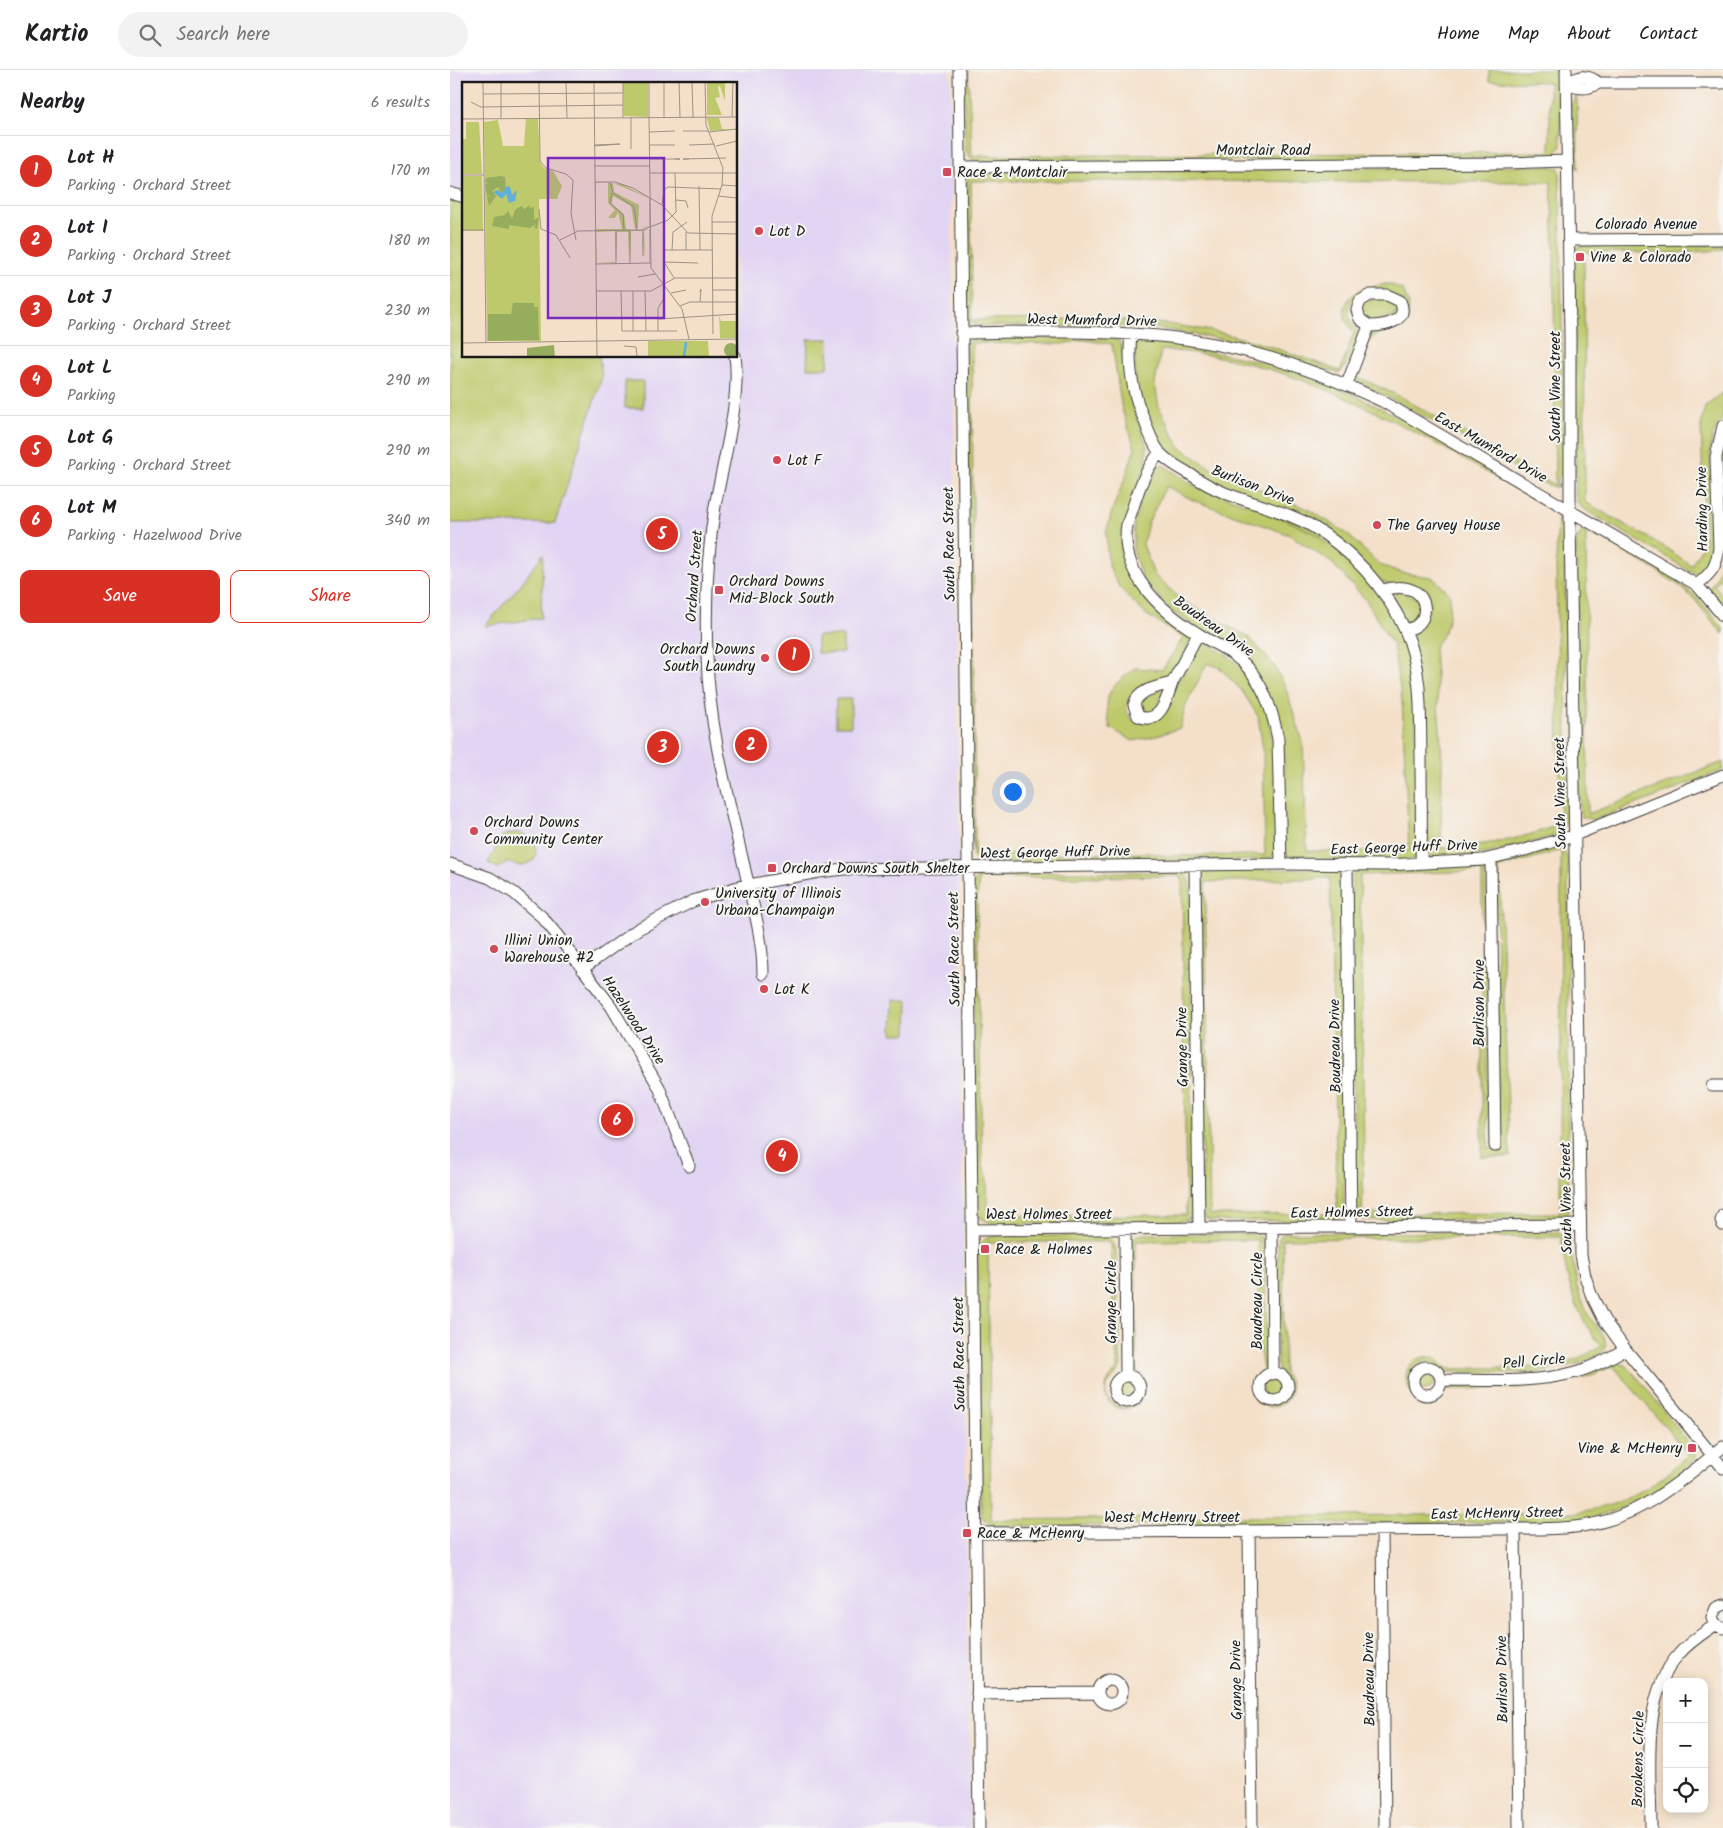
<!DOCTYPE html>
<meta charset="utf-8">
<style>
:root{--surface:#fff;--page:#f2f2f2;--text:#202124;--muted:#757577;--line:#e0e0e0;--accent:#d93025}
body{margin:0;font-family:Kalam,sans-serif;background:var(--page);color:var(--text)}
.controls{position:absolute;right:15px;bottom:15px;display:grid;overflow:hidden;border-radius:10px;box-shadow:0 2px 12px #0003}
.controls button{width:45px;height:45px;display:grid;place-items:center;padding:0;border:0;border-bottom:1px solid var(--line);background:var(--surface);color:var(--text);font:25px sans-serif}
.you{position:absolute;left:562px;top:721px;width:18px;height:18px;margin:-12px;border:4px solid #fff;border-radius:50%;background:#1a73e8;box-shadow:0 0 0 8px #1a73e833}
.badge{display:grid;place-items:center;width:32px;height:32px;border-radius:50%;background:var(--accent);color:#fff;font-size:16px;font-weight:700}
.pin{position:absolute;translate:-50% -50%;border:2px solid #fff;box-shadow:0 1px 5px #0006}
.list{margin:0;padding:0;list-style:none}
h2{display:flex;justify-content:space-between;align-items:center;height:65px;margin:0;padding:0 20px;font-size:21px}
h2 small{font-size:16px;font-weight:400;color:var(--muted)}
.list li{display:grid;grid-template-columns:32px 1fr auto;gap:15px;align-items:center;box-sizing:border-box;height:70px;padding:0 20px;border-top:1px solid var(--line)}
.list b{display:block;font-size:19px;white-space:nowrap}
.list p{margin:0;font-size:16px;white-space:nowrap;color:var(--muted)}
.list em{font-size:16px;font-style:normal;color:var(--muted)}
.actions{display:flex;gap:10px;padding:15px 20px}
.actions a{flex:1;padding:11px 0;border:1px solid var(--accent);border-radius:10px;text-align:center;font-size:18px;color:var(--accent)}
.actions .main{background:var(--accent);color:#fff}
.icon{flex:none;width:28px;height:28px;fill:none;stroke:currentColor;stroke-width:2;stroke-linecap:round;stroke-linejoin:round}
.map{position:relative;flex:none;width:1273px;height:1758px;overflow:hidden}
header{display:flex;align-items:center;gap:30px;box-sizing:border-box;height:70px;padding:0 25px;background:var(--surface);border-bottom:1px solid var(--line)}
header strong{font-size:24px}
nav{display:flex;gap:28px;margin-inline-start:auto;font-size:18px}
.search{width:350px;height:45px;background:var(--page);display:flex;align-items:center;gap:12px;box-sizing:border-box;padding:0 18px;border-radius:28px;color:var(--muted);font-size:19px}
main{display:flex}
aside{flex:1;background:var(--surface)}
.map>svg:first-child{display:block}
.built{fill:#e2d4f3;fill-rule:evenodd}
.green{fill:#bdc96a;stroke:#6c7243;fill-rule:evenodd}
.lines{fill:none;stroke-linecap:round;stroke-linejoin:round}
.minor-casing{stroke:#3c3936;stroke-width:13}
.minor{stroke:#fff;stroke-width:11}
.poi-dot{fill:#d1495b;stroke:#f6f6f2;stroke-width:2}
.labels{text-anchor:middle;stroke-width:4;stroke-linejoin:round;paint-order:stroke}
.street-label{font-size:15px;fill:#1c1c1c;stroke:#f6f6f2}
.poi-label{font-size:15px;fill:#1c1c1c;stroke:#f6f6f2;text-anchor:start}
.inset-river{fill:none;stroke:#60b0da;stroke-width:2.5}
.inset-road{fill:none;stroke:#9e9284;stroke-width:1}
.view{fill:#7b2cbf;fill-opacity:0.15;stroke:#7b2cbf;stroke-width:2.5}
.inset-edge{fill:none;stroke:#1c1c1c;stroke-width:2.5}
</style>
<header>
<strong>Kartio</strong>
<div class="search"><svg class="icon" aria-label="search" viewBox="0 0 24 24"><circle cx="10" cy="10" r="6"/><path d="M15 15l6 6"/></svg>Search here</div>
<nav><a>Home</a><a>Map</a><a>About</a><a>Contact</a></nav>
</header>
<main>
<aside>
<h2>Nearby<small>6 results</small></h2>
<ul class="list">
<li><span class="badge">1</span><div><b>Lot H</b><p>Parking · Orchard Street</p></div><em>170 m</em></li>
<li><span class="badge">2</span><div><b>Lot I</b><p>Parking · Orchard Street</p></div><em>180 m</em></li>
<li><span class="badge">3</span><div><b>Lot J</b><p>Parking · Orchard Street</p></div><em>230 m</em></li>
<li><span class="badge">4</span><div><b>Lot L</b><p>Parking</p></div><em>290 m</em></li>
<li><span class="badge">5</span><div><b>Lot G</b><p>Parking · Orchard Street</p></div><em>290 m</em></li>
<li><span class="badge">6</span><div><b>Lot M</b><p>Parking · Hazelwood Drive</p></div><em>340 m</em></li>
</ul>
<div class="actions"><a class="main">Save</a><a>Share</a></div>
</aside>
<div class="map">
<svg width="1273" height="1758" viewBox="0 0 1273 1758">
<rect width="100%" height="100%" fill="#f6f6f2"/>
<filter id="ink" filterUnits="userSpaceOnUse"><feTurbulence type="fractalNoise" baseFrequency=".02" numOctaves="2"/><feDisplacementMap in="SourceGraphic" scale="10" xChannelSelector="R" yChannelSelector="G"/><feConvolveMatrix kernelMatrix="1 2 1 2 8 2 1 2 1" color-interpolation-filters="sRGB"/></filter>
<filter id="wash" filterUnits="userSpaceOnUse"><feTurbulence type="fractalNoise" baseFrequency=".0096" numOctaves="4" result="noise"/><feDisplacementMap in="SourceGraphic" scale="20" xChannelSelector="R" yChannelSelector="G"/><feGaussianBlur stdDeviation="1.12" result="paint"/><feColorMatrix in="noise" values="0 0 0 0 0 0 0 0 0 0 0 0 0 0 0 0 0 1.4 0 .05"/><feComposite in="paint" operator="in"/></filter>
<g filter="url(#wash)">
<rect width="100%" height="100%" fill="#f4e0c9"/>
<!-- built -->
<path class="built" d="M0,0H500L520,1758H0ZM14,14H286V286H14Z"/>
<!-- green -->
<path class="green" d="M514,0H518L522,86L1100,82L1099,12L1039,11V0H1109L1111,76L1104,85L1096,88L534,92C523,91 518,89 515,77Z
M1126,26L1127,30L1128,99L1123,94L1121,34Z
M1095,96L1109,98L1110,105L1114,395C1112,404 1106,408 1107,418L1087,411L998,359L907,311L904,307L918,268L922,264L935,259L954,230C943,228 926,222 916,222C906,223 897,234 899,244C900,252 908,257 908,265C907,277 898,293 890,303H887L788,272L706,258L668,256H528C520,253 519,252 517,244V111L519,104L525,103ZM521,111L1101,112L1104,183L1105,415L953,328L906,306C908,294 916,269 928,264C940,260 949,260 958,251L959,235L953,220C948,218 943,215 938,214C933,214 927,216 922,217C896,221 885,242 904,262L890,301C851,287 812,272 771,263C689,245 604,250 522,250Z
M0,130L14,133V286H149L152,307L105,453H0Z
M1273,175V180L1227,183L1134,182L1135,432L1213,476L1241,495L1255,472L1251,356L1255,336L1273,322V347L1263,364L1260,382L1264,479C1261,491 1258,499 1247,505L1142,444L1131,437L1126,430L1124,186L1127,177L1134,176Z
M932,228L948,234L947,243L945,247L931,250L918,251L912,247L913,232Z
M527,268H660L669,271L672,278L680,328L697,376L696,396L672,461L671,481L679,500L693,525L710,544L733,557L740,566C740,576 728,596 722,604C710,618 678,613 677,636C676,640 677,644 680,647C684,653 691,652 697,653L723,620L748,573L752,571L757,572C769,581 784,589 794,599C831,636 825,724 827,772L825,784L818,790L547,793L531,791L523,788L517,272ZM633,270L662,274L672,340L685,378L676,406L663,438L656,463L658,494L669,517L694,543L733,568L712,600L685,598C658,619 653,623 660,658L683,671L706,666L730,658L736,635L757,593L769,597L792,621L808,646L813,680L815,785L718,786L701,783L525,784L522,273L612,274Z
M358,269H379L378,298H357Z
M689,273C713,271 737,278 761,282C798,288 835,297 870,311C956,345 1034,396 1114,442L1118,745L1117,753L1107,764L1101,767L1035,784L982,788L977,783L963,567L965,563L973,555L979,538V529L971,521L937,514L929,510L896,478L757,412L716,383L706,370L685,318V275ZM711,280C858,287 983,374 1108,443L1106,492L1110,745L1108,755C1066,771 1035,775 991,778L992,689L984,577C999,558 1000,548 1000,524L982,507L953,503L930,495L895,462L858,439L765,401L729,376L709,337L705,314Z
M175,311H193V338H175Z
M1273,370V507L1264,515L1273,526V539L1263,528L1260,520V517L1267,507L1272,487L1270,385Z
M710,395L715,396L744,416L818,441L867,465L889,482L908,501L931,529L946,552L954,574L963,610L966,639V786L964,789L955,791L840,789L835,784L833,777L834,683L832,656L825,636L783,579L722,542L693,510L687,493L683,479L684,452L691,428L704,399ZM716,416L745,431L840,465L882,493L916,530L943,576L952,631L959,781H857L853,672L835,616L823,594L799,567L766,550L732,530L704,505L693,474L698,453Z
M1137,458H1141L1221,506L1250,530L1273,558V564L1244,529L1230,516L1207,501L1136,459L1138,744L1273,692V700L1198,730L1143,750L1132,747L1130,743L1126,471L1133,460Z
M93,484L91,548L35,556L71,514Z
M951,521L967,528C971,538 969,545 964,554L957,555L942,528L944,523Z
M367,566H393V583H367Z
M711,619L714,622L704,643H692L688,631Z
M386,629H401V656H386Z
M67,762L74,764L82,773H85L86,783L85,789C76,796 67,797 57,792L48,798L38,793L52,766Z
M1103,777L1113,778L1118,789V1141L1116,1146L1108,1149L916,1150L909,1149L904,1141L902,806L912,799L1024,796L1033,798L1036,806L1038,1078H1048L1046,796L1056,790ZM1111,780L1110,1143L912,1144L914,1084L910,805L1032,801V1087H1060L1049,798Z
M877,799C887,800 890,803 893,812L894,1140L890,1147L883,1151H764L756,1149L752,1138L750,806L754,801L765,800ZM880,808L887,1144L760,1145L755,812Z
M540,802H730L737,803L741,815V1143L738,1149L727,1152L555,1154L542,1153L530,1148L527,1137L522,815L528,806ZM732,806L736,1145L538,1146L537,1107L532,1093L527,830L529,808Z
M443,930H458L457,964H442Z
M1109,1162L1119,1168L1127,1217L1137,1243L1154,1267L1156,1275L1152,1283L1131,1293L1087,1303L993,1302L979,1292L972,1293L963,1297C955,1313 963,1332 983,1326C990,1324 993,1317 1000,1316L1099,1313L1119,1309L1166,1293L1172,1294L1176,1295L1193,1314L1246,1383C1242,1409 1164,1443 1140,1449C1129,1452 1116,1451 1105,1452L560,1456C546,1456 537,1457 531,1444L527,1184C529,1173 533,1168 544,1166H658L662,1169L666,1179L671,1296C668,1307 641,1322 666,1335C674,1339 682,1335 689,1331C693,1319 689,1311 681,1302V1173C683,1167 688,1165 694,1164H800L811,1167L814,1173L818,1299C786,1328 830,1349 839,1320C837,1310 830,1305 827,1296L828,1172L830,1166L835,1163ZM1111,1167L1117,1206L1126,1234L1136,1255L1151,1276C1114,1301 1071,1298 1028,1298C1019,1298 1006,1300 997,1298C990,1295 986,1285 974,1287C952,1291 951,1315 966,1328C981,1330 985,1330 997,1319C1053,1318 1111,1322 1163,1296L1239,1385C1217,1404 1192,1426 1163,1434C1151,1438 1138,1440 1125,1443L541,1450L538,1172H661L667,1300C640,1323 666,1353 691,1331L692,1315L686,1298V1171L808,1170L809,1275L813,1300L809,1303L802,1313L805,1332C810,1334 815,1337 821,1337C841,1337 847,1316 834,1303L833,1169Z
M965 1310a10 10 0 1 1 20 0a10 10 0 1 1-20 0Z
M812 1318a10 10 0 1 1 20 0a10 10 0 1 1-20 0Z
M665 1320a9 9 0 1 1 18 0a9 9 0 1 1-18 0Z"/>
</g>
<g filter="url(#ink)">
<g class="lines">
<defs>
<path id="minor" d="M509,0L529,1758
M1116,0L1120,267V450L1131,1185L1135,1206L1141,1224L1154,1250L1175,1279L1273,1398
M1116,14C1129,19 1137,20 1149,13H1273
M1116,14C1129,6 1136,3 1149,13
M510,97L1055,93L1117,91
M0,123L14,127
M1119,170L1273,169
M920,225H937L950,231C960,252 934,256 919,256L910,249L907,240L910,231Z
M511,263C577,262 644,260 709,266C786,273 862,298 932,331L1247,515L1273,546
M681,264C678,294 681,321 694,349C698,361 703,374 710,383C717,391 726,396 735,401C747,409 760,417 775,423C803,434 833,440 860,455C900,478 936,518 955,560C973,600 970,645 971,687C971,723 972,758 971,793
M285,286C291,329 273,392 265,436C257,486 255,537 257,587C259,658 278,727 294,796C302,832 313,867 313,904
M897,314L919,256
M710,383C698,394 688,421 683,437C681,443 679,449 677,455C669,503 711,541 747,563C765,575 785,582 799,599C816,620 823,644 828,669L831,794
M1247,515C1262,502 1266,498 1269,478L1266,387L1273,356
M932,520C940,518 950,516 959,519C976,523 980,546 966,556C963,558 958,559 955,560
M722,613C717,629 710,656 688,646L684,635C688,619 708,617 722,613Z
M722,613L748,564
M1041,789L1045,1076
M0,794L40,808L64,823L92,847L107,865L161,936L209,1017L239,1096
M897,795L901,1157
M745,796L749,1158
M132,899L188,859L243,831L288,817L369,802L394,799L478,798L831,794L936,795L1033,790L1075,780L1125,765L1273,705
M1262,1016H1273
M1273,1145L1271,1151L1273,1155
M822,1158L823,1304
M675,1159L676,1305
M522,1160L1130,1155
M963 1311a14 14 0 1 1 28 0a14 14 0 1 1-28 0Z
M810 1317a14 14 0 1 1 28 0a14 14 0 1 1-28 0Z
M664 1319a13 13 0 1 1 26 0a13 13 0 1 1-26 0Z
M991,1310C1036,1310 1083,1314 1126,1302C1144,1297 1160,1288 1175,1279
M1065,1459L1069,1758
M932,1460L935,1758
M799,1461L802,1758
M526,1463L1051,1459C1078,1459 1105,1460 1132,1456C1189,1448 1230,1412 1273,1377
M1273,1535L1266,1538L1262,1548L1265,1555L1273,1558
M648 1622a12 12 0 1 1 24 0a12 12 0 1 1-24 0Z
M527,1624L648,1623
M1201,1758C1201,1703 1190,1627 1229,1584C1239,1572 1252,1564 1265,1555"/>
</defs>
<!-- minor casing -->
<use href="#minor" class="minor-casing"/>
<!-- minor -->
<use href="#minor" class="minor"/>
</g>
</g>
<!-- markers -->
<g class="poi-dot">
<rect x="492" y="97" width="10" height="10" rx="2.5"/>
<circle cx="309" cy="161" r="5"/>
<rect x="1125" y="182" width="10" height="10" rx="2.5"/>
<circle cx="327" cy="390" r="5"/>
<circle cx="927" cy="455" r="5"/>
<rect x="264" y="515" width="10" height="10" rx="2.5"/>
<circle cx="315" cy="588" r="5"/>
<circle cx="24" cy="761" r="5"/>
<rect x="317" y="793" width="10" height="10" rx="2.5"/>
<circle cx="255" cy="832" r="5"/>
<circle cx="44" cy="879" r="5"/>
<circle cx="314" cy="919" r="5"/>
<rect x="530" y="1174" width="10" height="10" rx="2.5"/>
<rect x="1237" y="1373" width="10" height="10" rx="2.5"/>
<rect x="512" y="1458" width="10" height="10" rx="2.5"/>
</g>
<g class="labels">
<!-- street labels -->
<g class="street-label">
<text x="813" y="85">Montclair Road</text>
<text x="1196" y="159">Colorado Avenue</text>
<text transform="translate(642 250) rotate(1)" y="5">West Mumford Drive</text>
<text transform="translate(1105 317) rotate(-90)" y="5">South Vine Street</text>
<text transform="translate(1041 377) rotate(30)" y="5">East Mumford Drive</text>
<text transform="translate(803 415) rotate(21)" y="5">Burlison Drive</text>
<text transform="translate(1252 439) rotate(-91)" y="5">Harding Drive</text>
<text transform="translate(499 474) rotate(-91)" y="5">South Race Street</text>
<text transform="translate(244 506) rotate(-86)" y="5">Orchard Street</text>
<text transform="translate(764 556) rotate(35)" y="5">Boudreau Drive</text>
<text transform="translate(1110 723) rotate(-91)" y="5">South Vine Street</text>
<text transform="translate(954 777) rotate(-2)" y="5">East George Huff Drive</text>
<text transform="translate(605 782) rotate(-1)" y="5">West George Huff Drive</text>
<text transform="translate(504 879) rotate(-91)" y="5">South Race Street</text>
<text transform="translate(1029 933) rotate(-90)" y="5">Burlison Drive</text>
<text transform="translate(184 950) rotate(57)" y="5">Hazelwood Drive</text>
<text transform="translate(885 976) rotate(-91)" y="5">Boudreau Drive</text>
<text transform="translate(732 977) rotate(-91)" y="5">Grange Drive</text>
<text transform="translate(1116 1128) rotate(-91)" y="5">South Vine Street</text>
<text transform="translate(902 1142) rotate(-1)" y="5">East Holmes Street</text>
<text x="599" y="1149">West Holmes Street</text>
<text transform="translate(807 1231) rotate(-90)" y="5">Boudreau Circle</text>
<text transform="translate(661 1232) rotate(-90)" y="5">Grange Circle</text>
<text transform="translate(509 1284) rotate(-91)" y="5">South Race Street</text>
<text transform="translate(1084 1291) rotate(-5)" y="5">Pell Circle</text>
<text transform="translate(1047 1443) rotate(-1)" y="5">East McHenry Street</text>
<text x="722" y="1452">West McHenry Street</text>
<text transform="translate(919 1609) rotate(-91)" y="5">Boudreau Drive</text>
<text transform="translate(1052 1609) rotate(-91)" y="5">Burlison Drive</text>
<text transform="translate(786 1610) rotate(-91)" y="5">Grange Drive</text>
<text transform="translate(1188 1689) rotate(-89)" y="5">Brookens Circle</text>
</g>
<!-- poi labels -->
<g class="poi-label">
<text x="507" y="107">Race &amp; Montclair</text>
<text x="319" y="166">Lot D</text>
<text x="1140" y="192">Vine &amp; Colorado</text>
<text x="337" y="395">Lot F</text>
<text x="937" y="460">The Garvey House</text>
<text x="279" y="516">Orchard Downs<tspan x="279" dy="17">Mid-Block South</tspan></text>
<text x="305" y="584" text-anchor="end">Orchard Downs<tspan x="305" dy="17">South Laundry</tspan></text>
<text x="34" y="757">Orchard Downs<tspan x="34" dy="17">Community Center</tspan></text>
<text x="332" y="803">Orchard Downs South Shelter</text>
<text x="265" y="828">University of Illinois<tspan x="265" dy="17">Urbana-Champaign</tspan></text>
<text x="54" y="875">Illini Union<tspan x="54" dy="17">Warehouse #2</tspan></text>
<text x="324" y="924">Lot K</text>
<text x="545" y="1184">Race &amp; Holmes</text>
<text x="1232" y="1383" text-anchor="end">Vine &amp; McHenry</text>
<text x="527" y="1468">Race &amp; McHenry</text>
</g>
</g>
<!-- overview -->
<g transform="translate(12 12)">
<rect width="275" height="275" fill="#f4e0c9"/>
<path d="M161,0H186V35L162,34ZM263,0V19L258,4L256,5L258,15L253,16L260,33H245V0ZM245,36H257L260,47H275L248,49ZM64,37H76L78,80L82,86L91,89L100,104L95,117H77L79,259H25L22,40L36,38L41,64H62ZM4,40H17L20,92H0V57H4ZM0,94H20L21,149H0ZM133,100L159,102L188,116V144L166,148H180L181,174V148L188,147V180H169L168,157L167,180H155L154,161L153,181L134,180V149L166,148H134ZM134,101H146V121L153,128L146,136H153L156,130L160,147H134ZM151,101L187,116V145L176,146L177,123L152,110ZM151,114L169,124L173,147H164L162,132L150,122ZM187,147V180H169V149H180L183,175L182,149ZM153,149V180H135L134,150ZM155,150H166L167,180H155ZM257,233L259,239H275V256H258ZM186,259H246L247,275H186Z" fill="#bdc96a" fill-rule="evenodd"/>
<path d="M39,94L43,95L44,107L39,111L36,105L30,109L34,114L27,124L25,114L32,115L25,113L23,103L27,100L23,101L24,96ZM68,122L67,126L72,125V138L77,135L75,147L72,145L74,142L68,146L47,143V147L30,144L32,135L43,133L46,129L50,137L53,128L59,124L63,127ZM51,221H72V225H76L77,258L26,259V232H49ZM262 268a7 7 0 1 1 14 0a7 7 0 1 1-14 0ZM92,263L93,275H65V266Z" fill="#96ad5e"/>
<path d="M45,104L48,105L50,113L55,108L53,119L47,121L44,112L40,117L31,110L36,108L40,111Z" fill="#60b0da"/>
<path class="inset-river" d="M222,275L224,260"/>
<path class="inset-road" d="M21,0L24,261M39,0V36M77,0L78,79L84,86L104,92L111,98L109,131L114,158M104,0L105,36M132,0L135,275M161,0V35M187,0V35M202,0V35M217,0L218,35M230,0L231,35M243,0L244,43L261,86L260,103L250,134L251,252M21,12L161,11M9,20L19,25L161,23M169,35V67M187,35L189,186L220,227L227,257M270,35L271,0M0,37L275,35M221,49H246M187,50L213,49M247,50L275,47M132,63L158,62L132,64M188,63H213M227,63L253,62M254,64L275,59M188,77H218H213M227,77H221L264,76M132,84H188M188,91H275M0,93H22M133,100H153L171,106L200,123L226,151L275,152M148,100L151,111L172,125L175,148M260,103L275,104M237,104L238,168M150,111L148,121L161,133L162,148M256,114L275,116M214,118L224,119L226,126M200,123L202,108L206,105L259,107M77,127L79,147L94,153L108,176M250,140H275M0,148H22M154,148V181M168,148V181M181,148V174M98,158L116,149L180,148L206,138L214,130L213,91M201,168H250M210,168L211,150L225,140M224,168V150M134,182L189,181M176,195L193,192M212,196L202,180L236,181M251,208H275M134,209H189L213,196H275M159,209L160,249H215M171,209V249M183,209L184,249M238,210L239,207L238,220M209,211L224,208M218,224L228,220H275M196,237L275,232M196,249V226L201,218M0,261L275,257M162,264L174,265L175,275"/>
<path class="view" d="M86,76H202V236H86Z"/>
<rect width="275" height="275" class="inset-edge"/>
</g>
</svg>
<div class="controls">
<button>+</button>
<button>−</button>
<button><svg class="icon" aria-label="locate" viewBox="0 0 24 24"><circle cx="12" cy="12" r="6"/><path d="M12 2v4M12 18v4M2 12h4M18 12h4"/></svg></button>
</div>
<div class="you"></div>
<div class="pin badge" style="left:344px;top:585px">1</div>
<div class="pin badge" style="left:301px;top:675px">2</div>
<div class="pin badge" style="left:213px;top:677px">3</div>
<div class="pin badge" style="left:332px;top:1086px">4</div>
<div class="pin badge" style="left:212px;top:464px">5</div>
<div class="pin badge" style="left:167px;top:1050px">6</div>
</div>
</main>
